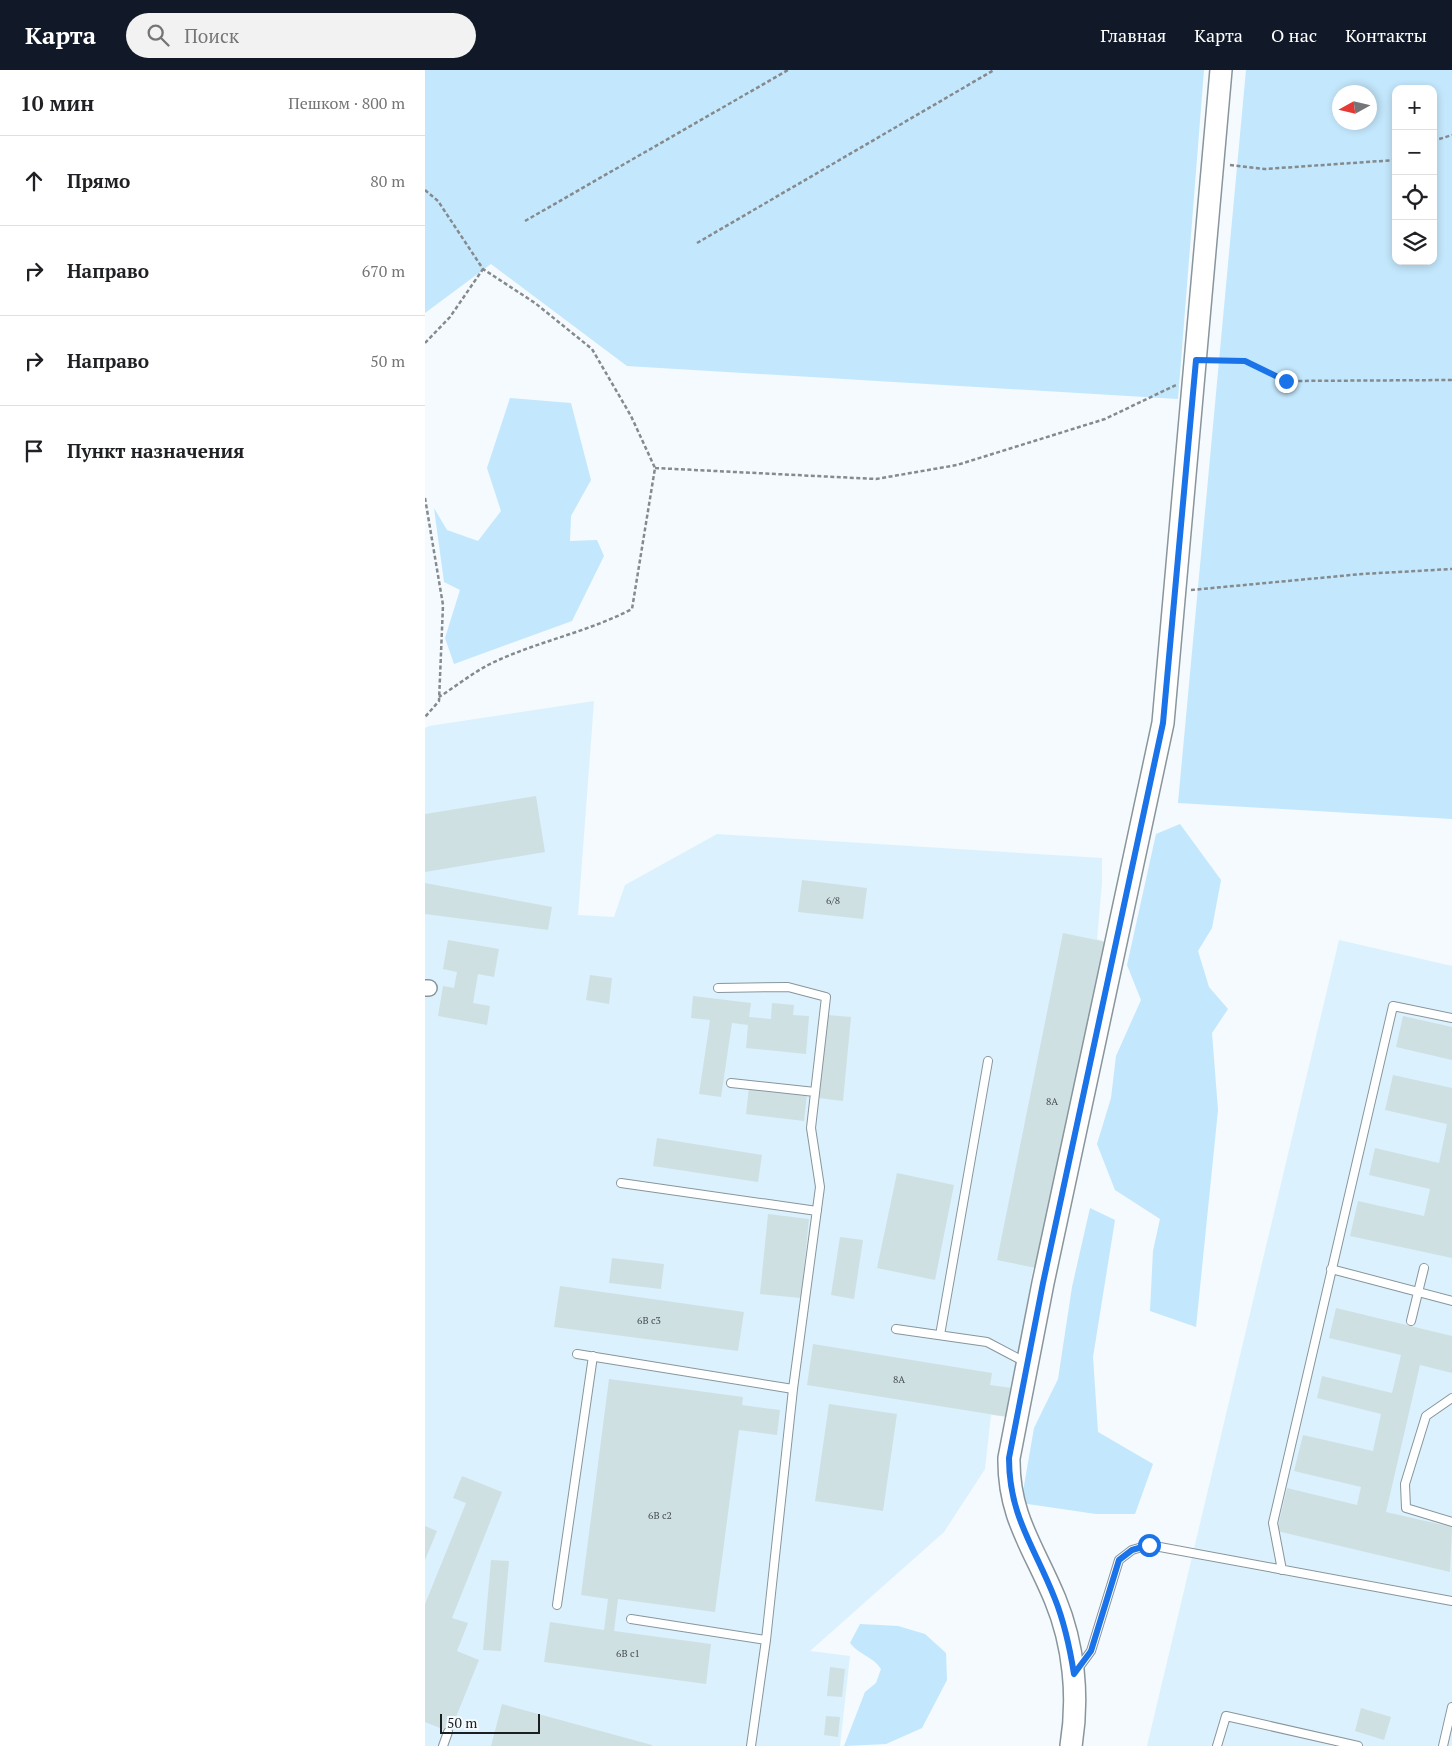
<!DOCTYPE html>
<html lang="ru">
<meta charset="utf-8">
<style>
:root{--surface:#fff;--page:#f2f2f2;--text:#202124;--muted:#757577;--line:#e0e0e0;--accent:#111827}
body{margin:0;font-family:"PT Serif",serif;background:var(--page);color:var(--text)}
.controls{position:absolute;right:15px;top:15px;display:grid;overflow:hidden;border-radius:10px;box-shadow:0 2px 8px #0003}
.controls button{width:45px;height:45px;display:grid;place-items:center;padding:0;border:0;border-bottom:1px solid var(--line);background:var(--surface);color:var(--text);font:25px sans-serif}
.compass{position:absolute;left:907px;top:15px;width:45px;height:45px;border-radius:50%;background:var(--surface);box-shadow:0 2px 8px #0003;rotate:262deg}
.scale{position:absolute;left:15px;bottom:12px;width:100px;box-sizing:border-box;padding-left:5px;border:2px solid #1a1f22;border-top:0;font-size:14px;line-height:18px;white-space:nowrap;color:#1a1f22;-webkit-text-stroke:4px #f4fafd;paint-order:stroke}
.stop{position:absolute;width:15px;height:15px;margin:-11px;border:4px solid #1a73e8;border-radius:50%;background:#fff}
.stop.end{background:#1a73e8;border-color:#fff;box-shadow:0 1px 5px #0008}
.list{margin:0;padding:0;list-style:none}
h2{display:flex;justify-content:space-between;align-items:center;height:65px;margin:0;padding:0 20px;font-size:21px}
h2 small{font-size:16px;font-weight:400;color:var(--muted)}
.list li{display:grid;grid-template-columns:32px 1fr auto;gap:15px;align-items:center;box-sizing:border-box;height:90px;padding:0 20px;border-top:1px solid var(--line)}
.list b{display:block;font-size:19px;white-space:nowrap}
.list em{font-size:16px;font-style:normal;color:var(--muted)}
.icon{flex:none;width:28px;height:28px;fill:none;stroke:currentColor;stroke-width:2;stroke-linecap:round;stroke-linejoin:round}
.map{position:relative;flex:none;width:1027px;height:1676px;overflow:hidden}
header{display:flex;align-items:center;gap:30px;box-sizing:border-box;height:70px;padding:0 25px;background:var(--accent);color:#fff}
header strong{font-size:24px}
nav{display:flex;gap:28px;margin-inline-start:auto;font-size:18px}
.search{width:350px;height:45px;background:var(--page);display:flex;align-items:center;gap:12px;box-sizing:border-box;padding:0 18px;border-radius:28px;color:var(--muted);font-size:19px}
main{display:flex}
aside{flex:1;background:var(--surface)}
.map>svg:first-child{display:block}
.built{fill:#dbf1fd}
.green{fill:#c3e7fc;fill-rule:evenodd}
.building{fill:#cfe0e2}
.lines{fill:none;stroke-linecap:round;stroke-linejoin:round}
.lane-casing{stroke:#88959c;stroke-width:10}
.street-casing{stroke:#88959c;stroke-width:18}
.secondary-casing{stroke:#88959c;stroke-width:24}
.path{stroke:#848a8d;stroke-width:2.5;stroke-dasharray:4 2.5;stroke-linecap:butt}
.lane{stroke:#fff;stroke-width:8}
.street{stroke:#fff;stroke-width:15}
.secondary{stroke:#fff;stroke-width:21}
.route{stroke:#1a73e8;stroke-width:6}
.labels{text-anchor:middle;stroke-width:4.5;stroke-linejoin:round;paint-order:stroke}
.number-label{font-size:10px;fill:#474f52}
</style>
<header>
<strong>Карта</strong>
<div class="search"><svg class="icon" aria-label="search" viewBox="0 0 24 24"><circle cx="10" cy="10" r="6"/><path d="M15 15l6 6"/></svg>Поиск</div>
<nav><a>Главная</a><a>Карта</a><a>О нас</a><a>Контакты</a></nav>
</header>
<main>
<aside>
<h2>10 мин<small>Пешком · 800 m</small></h2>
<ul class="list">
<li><svg class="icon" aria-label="ahead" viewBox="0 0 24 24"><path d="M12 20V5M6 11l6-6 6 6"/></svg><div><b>Прямо</b></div><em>80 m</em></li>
<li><svg class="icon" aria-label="right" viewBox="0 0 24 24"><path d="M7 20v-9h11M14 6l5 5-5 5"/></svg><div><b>Направо</b></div><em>670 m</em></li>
<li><svg class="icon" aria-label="right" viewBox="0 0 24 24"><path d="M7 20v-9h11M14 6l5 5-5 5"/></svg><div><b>Направо</b></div><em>50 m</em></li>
<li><svg class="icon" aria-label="arrive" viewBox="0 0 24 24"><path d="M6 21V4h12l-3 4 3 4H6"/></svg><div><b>Пункт назначения</b></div></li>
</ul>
</aside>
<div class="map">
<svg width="1027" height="1676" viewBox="0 0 1027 1676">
<rect width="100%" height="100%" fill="#f4fafd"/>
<!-- built -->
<path class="built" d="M169,631L153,845L189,847L200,815L292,764L677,788V813L672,869L681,872L616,1199L608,1198L583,1347L566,1345L560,1399L519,1462L385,1581L425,1586L415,1676H0V658L4,656Z
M914,870L1027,896V1676H722Z"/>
<!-- green -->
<path class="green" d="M0,0H779L753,329L202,296L66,194L0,243Z
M821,0H1027V749L753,733ZM971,19H1008V191H971ZM914,22H944V52H914Z
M85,328L146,333L166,410L146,446L145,471L172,470L179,486L147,551L29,594L20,568L35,520L19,512L9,438L22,460L53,471L76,441L62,398Z
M755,754L796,810L787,858L773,881L784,917L803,939L787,963L793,1040L771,1257L725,1241L728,1181L735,1149L690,1120L672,1074L686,1028L691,986L716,930L702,895L731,764Z
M665,1138L690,1150L668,1287L673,1362L728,1394L710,1444H671L596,1433L609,1358L633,1309L647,1217Z
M435,1554L473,1556L500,1564L521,1583L522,1610L497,1658L461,1674L419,1676L440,1622L451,1613L456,1599C449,1587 434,1585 425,1573Z"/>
<!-- building -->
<path class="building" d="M111,726L120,782L0,802V744Z
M377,810L442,818L438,849L373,842Z
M0,813L127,837L123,860L0,844Z
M638,863L681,872L616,1199L572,1190Z
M23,870L74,879L69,907L53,904L48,933L65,936L62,955L13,946L18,916L29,918L32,902L18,899Z
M165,905L187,908L184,934L161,930Z
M268,926L326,933L324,947L346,949L347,933L369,935L368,945L384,946L381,984L321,978L323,955L307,953L296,1027L274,1024L285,950L266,948Z
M403,945L426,947L418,1031L394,1028Z
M978,946L1027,957V990L971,977Z
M968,1005L1027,1018V1188L925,1166L933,1131L999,1146L1005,1119L944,1105L950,1078L1014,1093L1022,1054L960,1040Z
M324,1017L382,1024L379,1051L321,1044Z
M232,1068L337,1085L333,1112L228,1096Z
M472,1103L529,1115L510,1210L452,1198Z
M343,1144L384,1149L376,1228L335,1224Z
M415,1167L438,1170L429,1229L406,1225Z
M187,1188L239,1194L236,1219L184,1213Z
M135,1216L319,1242L313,1281L129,1257Z
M911,1238L1027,1266V1303L995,1295L961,1442L1027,1457L1025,1502L852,1461L862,1418L932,1435L936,1417L869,1401L878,1365L948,1381L956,1344L892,1328L897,1306L967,1323L976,1285L904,1268Z
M388,1274L567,1303L565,1315L587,1318L583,1347L382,1315Z
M184,1309L318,1327L317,1335L355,1340L352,1365L314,1360L290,1542L193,1529L189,1561L286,1574L281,1614L119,1592L125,1552L179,1560L183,1529L156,1525Z
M404,1334L472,1344L458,1441L390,1431Z
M37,1406L77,1422L27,1548L43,1553L32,1581L54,1590L25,1662L0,1652V1534L41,1433L28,1428Z
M0,1456L12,1461L0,1490Z
M66,1490L84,1491L76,1581L58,1580Z
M405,1597L420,1599L417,1627L402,1626Z
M77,1634L227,1675V1676H66Z
M936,1638L966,1647L959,1670L930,1661Z
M401,1646L415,1647L413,1667L399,1665Z"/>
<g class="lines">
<defs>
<path id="lane" d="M293,918L363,917L401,927L386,1058L395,1117L368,1319L341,1570L326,1676
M306,1013L390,1022
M196,1113L392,1141
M906,1199L1027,1231
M986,1251L999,1198
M471,1259L562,1272L600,1292
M515,1265L563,991
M152,1284L368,1319
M1027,1328L1001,1346L980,1414L981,1438L1027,1452
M857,1500L848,1453L968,936L1027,948
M132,1535L168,1286
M206,1549L341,1570
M652,1600L666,1581L694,1490L707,1480L724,1475L1027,1531
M18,1676L23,1662
M792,1676L801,1646L933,1676
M1018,1676L1027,1637"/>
<path id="street" d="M0,918H4"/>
<path id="secondary" d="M646,1676C654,1627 649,1575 630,1529C609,1478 583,1446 584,1388L618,1213L738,653L796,0"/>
</defs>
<!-- lane casing -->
<use href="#lane" class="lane-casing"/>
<!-- street casing -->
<use href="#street" class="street-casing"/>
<!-- secondary casing -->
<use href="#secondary" class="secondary-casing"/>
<!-- path -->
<path class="path" d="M1008,71L1027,65
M805,95L840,99L971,90
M0,120L13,131L58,199L110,233L167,279L206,346L230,398L207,539C161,563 109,572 63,595C46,604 30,617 14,627
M100,151L363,0
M272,173L569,0
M0,273L25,247L58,199
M787,290L820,291L861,311L1027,310
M230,398L451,409L532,395L680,349L751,315
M0,428L18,535L14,631L0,647
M766,520L937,504L1027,499"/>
<!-- lane -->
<use href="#lane" class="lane"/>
<!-- street -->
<use href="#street" class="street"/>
<!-- secondary -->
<use href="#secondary" class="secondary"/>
</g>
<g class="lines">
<!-- route -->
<path class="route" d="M724,1475L707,1480L694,1490L666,1581L649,1604C645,1579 640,1554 630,1529C610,1477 584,1447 584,1388L618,1213L738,653L771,290L820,291L861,311"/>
</g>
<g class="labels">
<!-- number labels -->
<g class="number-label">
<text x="408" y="834">6/8</text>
<text x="627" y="1035">8А</text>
<text x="224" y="1254">6В с3</text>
<text x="474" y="1313">8А</text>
<text x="235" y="1449">6В с2</text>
<text x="203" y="1587">6В с1</text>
</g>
</g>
</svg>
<div class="controls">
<button>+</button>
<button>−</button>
<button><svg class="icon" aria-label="locate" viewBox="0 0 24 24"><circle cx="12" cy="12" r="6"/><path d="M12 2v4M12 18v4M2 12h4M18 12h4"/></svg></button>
<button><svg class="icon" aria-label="layers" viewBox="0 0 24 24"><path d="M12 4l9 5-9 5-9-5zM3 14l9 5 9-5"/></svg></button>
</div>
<svg class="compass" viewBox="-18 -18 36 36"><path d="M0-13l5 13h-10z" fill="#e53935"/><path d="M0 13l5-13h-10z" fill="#757577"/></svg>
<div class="scale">50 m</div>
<div class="stop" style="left:724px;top:1475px"></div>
<div class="stop end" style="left:861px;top:311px"></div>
</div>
</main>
